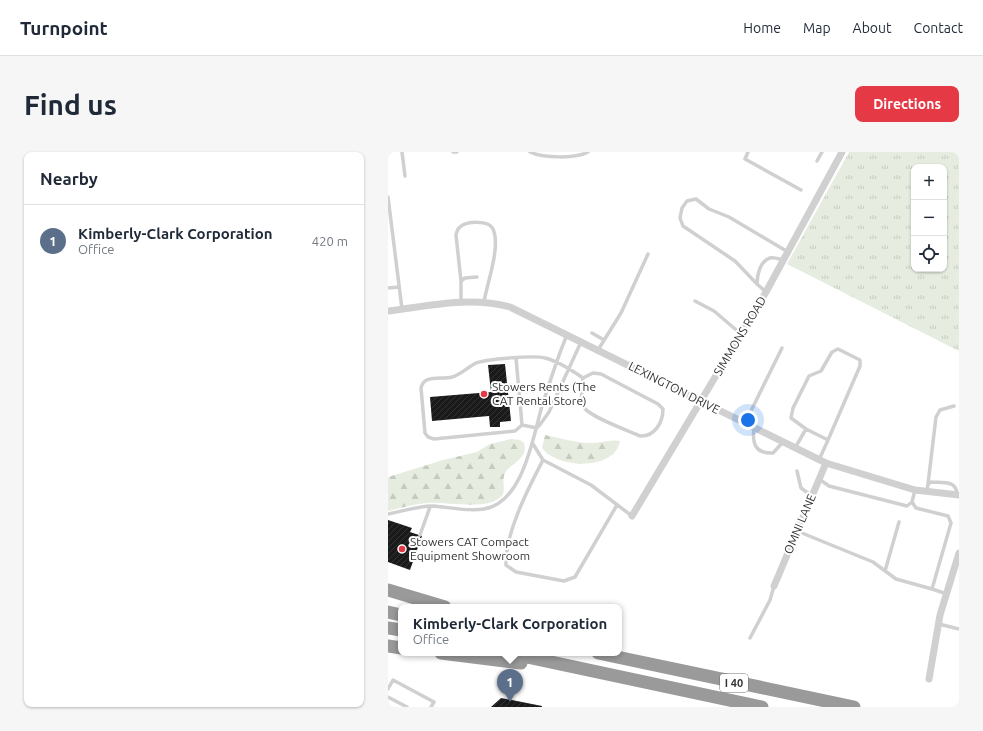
<!DOCTYPE html>
<meta charset="utf-8">
<style>
:root{--surface:#fff;--page:#f6f6f7;--text:#1f2937;--muted:#747a83;--line:#e0e1e3;--accent:#e63946}
body{margin:0;font-family:Ubuntu,sans-serif;background:var(--page);color:var(--text)}
.controls{position:absolute;right:12px;top:12px;display:grid;overflow:hidden;border-radius:8px;box-shadow:0 1px 3px #0004}
.controls button{width:36px;height:36px;display:grid;place-items:center;padding:0;border:0;border-bottom:1px solid var(--line);background:var(--surface);color:var(--text);font:20px sans-serif}
.you{position:absolute;left:360px;top:268px;width:14px;height:14px;margin:-10px;border:3px solid #fff;border-radius:50%;background:#1a73e8;box-shadow:0 0 0 6px #1a73e833}
.badge{display:grid;place-items:center;width:26px;height:26px;border-radius:50%;background:var(--accent);color:#fff;font-size:13px;font-weight:700}
.pin{position:absolute;translate:-50% -33px;filter:drop-shadow(0 1px 2px #0008)}
.pin::after{content:'';position:absolute;top:21px;width:14px;height:12px;background:inherit;clip-path:polygon(0 0,100% 0,50% 100%)}
.popup{position:absolute;left:10px;top:452px;width:224px;height:52px;box-sizing:border-box;display:grid;place-content:center;border-radius:8px;background:var(--surface);filter:drop-shadow(0 1px 3px #0005);font-size:13px;white-space:nowrap;color:var(--muted)}
.popup b{font-size:15px;color:var(--text)}
.popup::after{content:'';position:absolute;left:50%;top:100%;margin-left:-8px;border:8px solid transparent;border-top-color:var(--surface)}
.list{margin:0;padding:0;list-style:none}
h2{display:flex;justify-content:space-between;align-items:center;height:52px;margin:0;padding:0 16px;font-size:17px}
h2 small{font-size:13px;font-weight:400;color:var(--muted)}
.list li{display:grid;grid-template-columns:26px 1fr auto;gap:12px;align-items:center;box-sizing:border-box;height:72px;padding:0 16px;border-top:1px solid var(--line)}
.list b{display:block;font-size:15px;white-space:nowrap}
.list p{margin:0;font-size:13px;white-space:nowrap;color:var(--muted)}
.list em{font-size:13px;font-style:normal;color:var(--muted)}
.icon{flex:none;width:22px;height:22px;fill:none;stroke:currentColor;stroke-width:2;stroke-linecap:round;stroke-linejoin:round}
.map{position:relative;flex:none;width:571px;height:555px;overflow:hidden;border-radius:8px}
header{display:flex;align-items:center;gap:24px;box-sizing:border-box;height:56px;padding:0 20px;background:var(--surface);border-bottom:1px solid var(--line)}
header strong{font-size:19px}
nav{display:flex;gap:22px;margin-inline-start:auto;font-size:14px}
.intro{display:flex;align-items:center;justify-content:space-between;box-sizing:border-box;height:96px;padding:0 24px}
h1{margin:0;font-size:28px}
.button{padding:10px 18px;border-radius:8px;background:var(--accent);color:#fff;font-size:14px;font-weight:700}
main{display:flex;gap:24px;padding:0 24px}
aside{flex:1;background:var(--surface);border-radius:8px;box-shadow:0 1px 3px #0004}
.map>svg:first-child{display:block}
.grass{fill:url(#grass-tufts);fill-rule:evenodd}
.forest{fill:url(#forest-firs)}
.building{fill:url(#building-hatch)}
.lines{fill:none;stroke-linecap:round;stroke-linejoin:round}
.lane{stroke:#d0d0d0;stroke-width:3.5}
.street{stroke:#d0d0d0;stroke-width:7}
.highway{stroke:#9a9a9a;stroke-width:13}
.poi-dot{fill:#e63946;stroke:#fff;stroke-width:1.5}
.labels{text-anchor:middle;stroke-width:4;stroke-linejoin:round;paint-order:stroke}
.shield{fill:#fff;stroke:#707070;stroke-width:1}
.shield-label{font-size:11px;font-weight:bold;fill:#333}
.street-label{font-size:12px;fill:#333;stroke:#fff}
.poi-label{font-size:12px;fill:#333;stroke:#fff;text-anchor:start}
</style>
<header>
<strong>Turnpoint</strong>
<nav><a>Home</a><a>Map</a><a>About</a><a>Contact</a></nav>
</header>
<div class="intro"><h1>Find us</h1><a class="button">Directions</a></div>
<main>
<aside>
<h2>Nearby<small></small></h2>
<ul class="list">
<li><span class="badge" style="background:#5c6f8a">1</span><div><b>Kimberly-Clark Corporation</b><p>Office</p></div><em>420 m</em></li>
</ul>
</aside>
<div class="map">
<svg width="571" height="555" viewBox="0 0 571 555">
<defs>
<pattern id="grass-tufts" width="24" height="20" patternUnits="userSpaceOnUse"><rect width="24" height="20" fill="#e6ecdf"/><path d="M3 7l-1-3M5 7V3M7 7l1-3M15 17l-1-3M17 17v-4M19 17l1-3" fill="none" stroke="#c6cbc0"/></pattern>
<pattern id="forest-firs" width="22" height="20" patternUnits="userSpaceOnUse"><rect width="22" height="20" fill="#e6ecdf"/><path d="M5 1l3.5 6h-7zM16 11l3.5 6h-7z" fill="#c6cbc0"/></pattern>
<pattern id="building-hatch" width="6" height="6" patternUnits="userSpaceOnUse"><rect width="6" height="6" fill="#1a1a1a"/><path d="M-1 1l2-2M0 6l6-6M5 7l2-2" fill="none" stroke="#333"/></pattern>
</defs>
<rect width="100%" height="100%" fill="#fff"/>
<!-- grass -->
<path class="grass" d="M461,0H571V199L399,112ZM526,15H556V117H526Z"/>
<!-- forest -->
<path class="forest" d="M157,283C172,286 188,291 204,291C213,291 222,287 232,289C227,319 169,317 154,296Z
M123,287L132,288L136,291C140,305 128,309 120,317C111,327 119,337 114,343C102,360 57,349 39,351C26,352 13,356 0,359V325L55,308L89,300L102,292Z"/>
<!-- building -->
<path class="building" d="M117,212L123,269L112,270V275H102L101,264L44,269L42,245L103,240L100,213Z
M0,368L24,376L22,380L34,384L22,418L0,410Z
M113,546L154,554V555H103Z"/>
<g class="lines">
<!-- lane -->
<path class="lane" d="M14,0L17,24
M65,0H69
M142,0C154,6 188,7 200,0
M360,0L357,7L413,38
M429,9L434,0
M0,45L14,157
M73,129L68,83C69,80 69,77 72,75C79,69 101,68 105,77C113,95 99,131 96,150
M369,132L347,109L295,74L292,66L294,56L299,49L308,47L321,57L341,65L400,100
M0,136L11,135
M378,140L369,132C369,123 372,109 382,106C386,105 391,107 395,108
M307,149L326,159L353,182
M73,150V129L77,126L89,125
M204,181L216,188
M210,198L233,161L260,102
M128,206L134,273
M357,271L394,196
M134,273L127,279L46,287L40,285L37,281L33,236C36,222 53,228 64,225C72,223 80,215 88,211C98,207 146,203 157,206C170,209 185,219 195,226C194,235 192,245 195,254C199,264 241,279 252,284C266,285 275,271 275,257L270,252L213,222L205,221L195,226
M134,273L149,276
M151,274L161,260L193,190
M366,276C364,291 367,302 385,301L395,290
M418,277L403,266L405,256L421,224L433,219L444,200L450,197L472,208V214L440,288
M145,292L155,308L203,333L244,364
M407,296L418,277L440,288L431,308
M155,308C140,337 117,381 118,413L128,420L176,429L187,425L229,353
M409,319L413,336L424,344
M431,327L441,334L519,354L524,350
M540,332L548,265L552,258L566,254
M539,339L540,332L543,330C555,331 568,328 569,342
M0,362C15,359 30,354 45,354C62,355 79,360 96,357C135,351 145,285 154,254C162,230 169,206 179,183
M409,379L485,410L508,427L544,437L563,371L560,364L528,356L524,350L527,338
M32,383L42,355
M497,419L511,370
M544,437L559,442
M551,472L571,477
M362,486L382,448L386,434
M0,537L5,528L46,550L43,555
M0,545L19,555"/>
<!-- street -->
<path class="street" d="M0,159C41,154 82,144 122,155L438,311L527,338L571,343
M244,364L378,140L454,0
M386,434L438,311
M541,527L552,463L571,401"/>
<!-- highway -->
<path class="highway" d="M0,438L57,455
M0,460L13,463
M0,476L13,478
M0,494L13,496
M53,501L133,511
M121,501L374,555
M210,501L466,555"/>
</g>
<!-- markers -->
<g class="poi-dot">
<circle cx="96" cy="242" r="4"/>
<circle cx="14" cy="397" r="4"/>
</g>
<g class="labels">
<!-- shield labels -->
<rect class="shield" x="332" y="522" width="28" height="18" rx="3"/>
<g class="shield-label">
<text x="346" y="535">I 40</text>
</g>
<!-- street labels -->
<g class="street-label">
<text transform="translate(352 184) rotate(-59)" y="4">SIMMONS ROAD</text>
<text transform="translate(286 236) rotate(27)" y="4">LEXINGTON DRIVE</text>
<text transform="translate(412 372) rotate(-67)" y="4">OMNI LANE</text>
</g>
<!-- poi labels -->
<g class="poi-label">
<text x="104" y="239">Stowers Rents (The<tspan x="104" dy="14">CAT Rental Store)</tspan></text>
<text x="22" y="394">Stowers CAT Compact<tspan x="22" dy="14">Equipment Showroom</tspan></text>
</g>
</g>
</svg>
<div class="controls">
<button>+</button>
<button>−</button>
<button><svg class="icon" aria-label="locate" viewBox="0 0 24 24"><circle cx="12" cy="12" r="6"/><path d="M12 2v4M12 18v4M2 12h4M18 12h4"/></svg></button>
</div>
<div class="you"></div>
<div class="pin badge" style="left:122px;top:550px;background:#5c6f8a">1</div>
<div class="popup"><b>Kimberly-Clark Corporation</b>Office</div>
</div>
</main>
